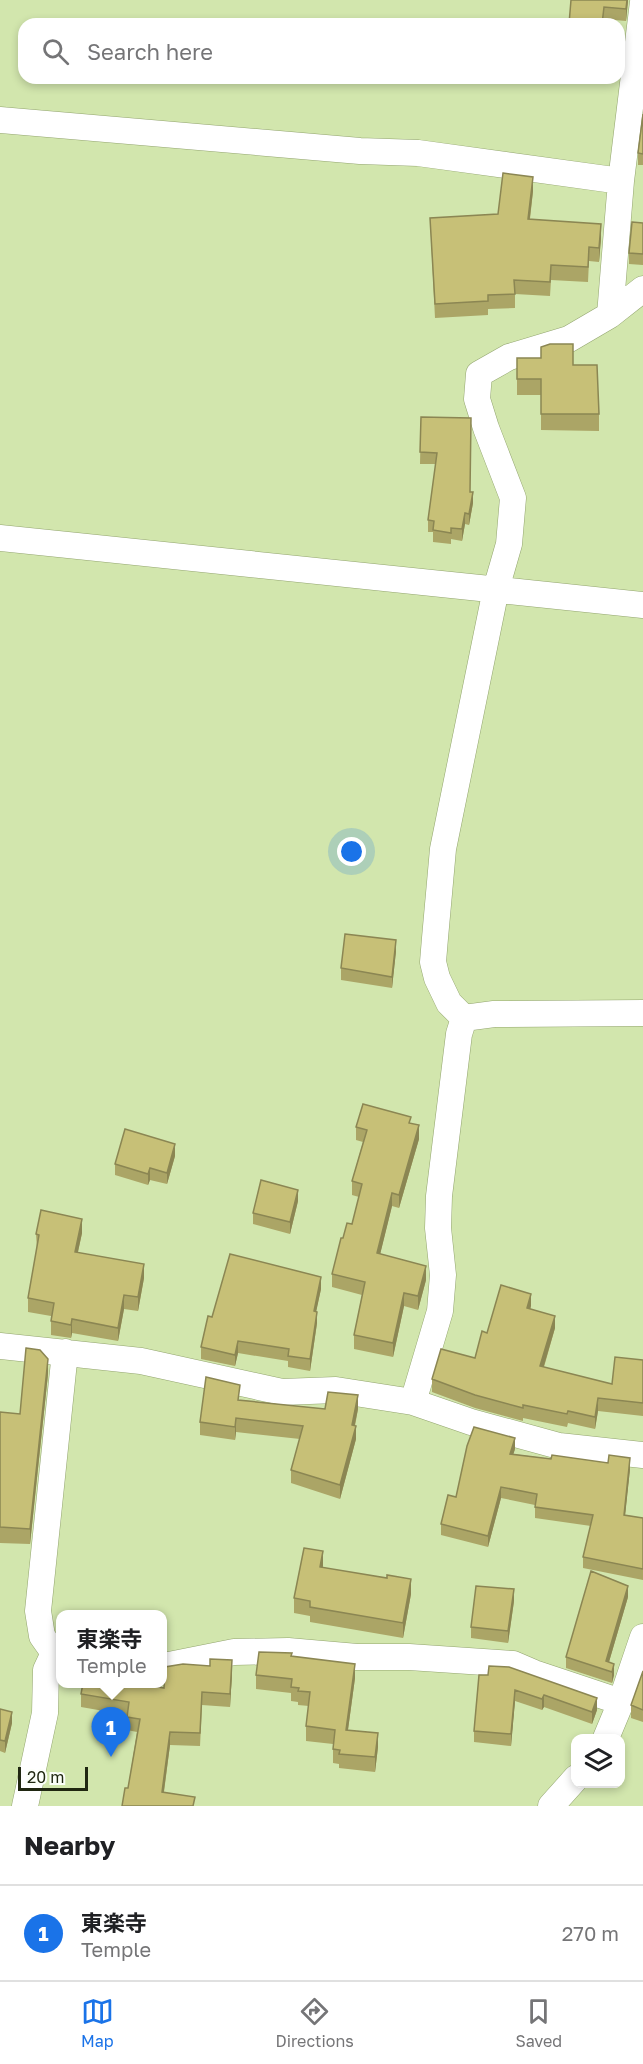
<!DOCTYPE html>
<meta charset="utf-8">
<style>
:root{--surface:#fff;--page:#f6f6f6;--text:#202124;--muted:#757577;--line:#e0e0e0;--accent:#1a73e8}
body{margin:0;font-family:"Golos Text","Noto Sans JP",sans-serif;background:var(--page);color:var(--text)}
.controls{position:absolute;right:18px;bottom:18px;display:grid;overflow:hidden;border-radius:12px;box-shadow:0 3px 9px #0003}
.controls button{width:54px;height:54px;display:grid;place-items:center;padding:0;border:0;border-bottom:2px solid var(--line);background:var(--surface);color:var(--text);font:30px sans-serif}
.scale{position:absolute;left:18px;bottom:15px;width:70px;box-sizing:border-box;padding-left:6px;border:3px solid #202711;border-top:0;font-size:16px;line-height:21px;white-space:nowrap;color:#202711;-webkit-text-stroke:4px #fcfff9;paint-order:stroke}
.you{position:absolute;left:352px;top:852px;width:21px;height:21px;margin:-15px;border:4px solid #fff;border-radius:50%;background:#1a73e8;box-shadow:0 0 0 9px #1a73e833}
.badge{display:grid;place-items:center;width:39px;height:39px;border-radius:50%;background:var(--accent);color:#fff;font-size:20px;font-weight:700}
.pin{position:absolute;translate:-50% -50px;filter:drop-shadow(0 2px 3px #0008)}
.pin::after{content:'';position:absolute;top:32px;width:21px;height:18px;background:inherit;clip-path:polygon(0 0,100% 0,50% 100%)}
.popup{position:absolute;left:56px;top:1610px;width:111px;height:78px;box-sizing:border-box;display:grid;place-content:center;border-radius:12px;background:var(--surface);filter:drop-shadow(0 2px 4px #0005);font-size:20px;white-space:nowrap;color:var(--muted)}
.popup b{font-size:22px;color:var(--text)}
.popup::after{content:'';position:absolute;left:50%;top:100%;margin-left:-12px;border:12px solid transparent;border-top-color:var(--surface)}
.list{margin:0;padding:0;list-style:none}
h2{display:flex;justify-content:space-between;align-items:center;height:78px;margin:0;padding:0 24px;font-size:26px}
h2 small{font-size:20px;font-weight:400;color:var(--muted)}
.list li{display:grid;grid-template-columns:39px 1fr auto;gap:18px;align-items:center;box-sizing:border-box;height:96px;padding:0 24px;border-top:2px solid var(--line)}
.list b{display:block;font-size:22px;white-space:nowrap}
.list p{margin:0;font-size:20px;white-space:nowrap;color:var(--muted)}
.list em{font-size:20px;font-style:normal;color:var(--muted)}
.icon{flex:none;width:33px;height:33px;fill:none;stroke:currentColor;stroke-width:2;stroke-linecap:round;stroke-linejoin:round}
.map{position:relative;flex:none;width:643px;height:1806px;overflow:hidden}
.search{position:absolute;background:var(--surface);box-shadow:0 3px 9px #0003;left:18px;right:18px;top:18px;height:66px;display:flex;align-items:center;gap:15px;box-sizing:border-box;padding:0 21px;border-radius:18px;color:var(--muted);font-size:22px}
.sheet{height:174px;background:var(--surface)}
nav{display:flex;justify-content:space-around;align-items:center;box-sizing:border-box;height:84px;border-top:2px solid var(--line);background:var(--surface);font-size:16px;color:var(--muted)}
nav a{display:grid;justify-items:center;gap:3px}
nav .on{color:var(--accent)}
.map>svg:first-child{display:block}
.lines{fill:none;stroke-linecap:round;stroke-linejoin:round}
.street-casing{stroke:#93a56f;stroke-width:27}
.street{stroke:#fff;stroke-width:26}
.wall{fill:#aba566}
.shaded-wall{fill:#8b8653}
.building{fill:#c7c077;stroke:#8b8653;stroke-width:1.5}
</style>
<div class="map">
<svg width="643" height="1806" viewBox="0 0 643 1806">
<rect width="100%" height="100%" fill="#d2e6ad"/>
<g class="lines">
<defs>
<path id="street" d="M0,120L360,151L418,153L621,181
M610,315L621,181L643,2
M0,538L643,605
M464,1018L449,1003L437,978L433,962L435,938L443,849L496,589L509,544L513,498L486,428L477,399L479,374L509,357L569,339L610,315L643,289
M464,1018L494,1014L643,1013
M0,1346L141,1361L282,1392L336,1390L413,1402L471,1422L559,1446L643,1455
M413,1402L440,1311L443,1275L438,1228L439,1196L459,1034L464,1018
M60,1653H54L42,1636L38,1611L65,1352
M162,1665H169L234,1652L288,1651L357,1657H409L513,1664L534,1673L621,1702L606,1738
M621,1702L643,1637
M25,1806L45,1713L46,1670L54,1653
M551,1806L576,1778"/>
</defs>
<!-- street casing -->
<use href="#street" class="street-casing"/>
<!-- street -->
<use href="#street" class="street"/>
</g>
<!-- wall -->
<path class="wall" d="M571,0H628L626,21L604,19L603,24H569Z
M643,114V165H638V153Z
M533,191L530,219L601,238L599,262L589,261L588,282L551,280L550,296L515,294V308L488,309V315L435,318L430,218L498,214Z
M643,223V265L629,264V253Z
M517,358L573,365L599,414V431L541,430V395H517Z
M421,417L470,492L473,503L469,525L465,524L462,541L451,539V544L433,542V532H428V520L436,464H420Z
M396,951L392,988L341,980V968Z
M411,1123L419,1139L399,1208L392,1206L380,1254L426,1280L418,1310L404,1306L393,1357L354,1349V1335L362,1295L332,1287V1274L343,1238L352,1224L359,1197L352,1195V1181L363,1142L356,1140V1127Z
M175,1156L167,1184L150,1180L148,1185L115,1175V1164Z
M298,1201L290,1234L253,1224V1213Z
M82,1233L78,1252L144,1278L138,1311L124,1309L118,1341L72,1333L71,1338L51,1335V1316L28,1312V1298L37,1248L36,1234Z
M321,1289L316,1311L317,1323L310,1371L288,1367V1361L238,1353L235,1366L201,1359V1347L212,1317Z
M531,1306L530,1309L555,1328L544,1367L612,1384L643,1360V1416L598,1411L595,1429L568,1423L567,1427L523,1418V1421L475,1408L432,1392V1379L475,1358L487,1333Z
M48,1374L30,1544L0,1543V1412L20,1414Z
M240,1400L325,1409H358L355,1426L356,1439L340,1499L291,1483V1470L300,1439L236,1432L235,1440L200,1435V1422Z
M515,1449L513,1454L630,1469L625,1515L643,1518V1580L583,1568V1557L591,1526L535,1518V1505L501,1498L488,1547L441,1535V1524L456,1497Z
M323,1567L411,1594L403,1638L310,1622V1616L294,1613V1598Z
M628,1597L609,1662L614,1675L612,1683L566,1668V1657Z
M514,1601L508,1643L471,1638V1627Z
M292,1656L355,1678L348,1730L378,1747L375,1772L339,1768V1764L333,1763V1744L306,1741V1726L309,1706L298,1705V1702L291,1701V1693L256,1689V1675Z
M643,1671V1722L631,1718V1705Z
M232,1673L230,1707L202,1705L200,1746L170,1745L164,1792L195,1806L128,1788L137,1732L127,1730V1715L81,1707V1694L164,1688Z
M479,1675L597,1710L592,1724L544,1707L542,1710L515,1701L511,1746L474,1742V1731Z
M0,1709L12,1723L5,1753L0,1751Z"/>
<!-- shaded-wall -->
<path class="shaded-wall" d="M627,0H628L626,21V9Z
M533,177V191L528,233V219Z
M601,224V238L599,262V248Z
M473,492V503L469,525V514Z
M465,513V524L462,541V529Z
M396,940V951L392,988V977Z
M419,1125V1139L399,1208V1195Z
M175,1144V1156L167,1184V1173Z
M150,1168V1180L148,1185V1174Z
M298,1190V1201L290,1234V1222Z
M392,1193V1206L377,1267V1253Z
M82,1219V1233L75,1265V1252Z
M144,1264V1278L138,1311V1297Z
M426,1266V1280L418,1310V1296Z
M321,1277V1289L314,1322V1311Z
M404,1293V1306L393,1357V1343Z
M531,1294V1306L527,1320V1308Z
M124,1295V1309L118,1341V1328Z
M317,1312V1323L310,1371V1359Z
M555,1316V1328L540,1379V1366Z
M72,1319V1333L71,1338V1325Z
M238,1341V1353L235,1366V1355Z
M48,1359V1374L30,1544V1529Z
M358,1395V1409L352,1438V1425Z
M598,1398V1411L595,1429V1417Z
M236,1418V1432L235,1440V1427Z
M356,1426V1439L340,1499V1485Z
M515,1438V1449L510,1465V1454Z
M630,1458V1469L624,1526V1515Z
M501,1487V1498L488,1547V1536Z
M323,1551V1566L320,1582V1567Z
M411,1579V1594L403,1638V1623Z
M628,1586V1597L606,1672V1661Z
M514,1589V1601L508,1643V1631Z
M232,1660V1673L230,1707V1694Z
M355,1664V1678L346,1744V1730Z
M614,1664V1675L612,1683V1672Z
M515,1690V1701L511,1746V1734Z
M544,1695V1707L542,1710V1699Z
M597,1698V1710L592,1724V1712Z
M12,1712V1723L5,1753V1741Z
M170,1732V1745L162,1805V1792Z
M378,1733V1747L375,1772V1757Z"/>
<!-- building -->
<path class="building" d="M571,0H627L626,9L604,7L602,24H569Z
M643,114V154L638,153Z
M503,173L533,177L528,219L601,224L599,248L589,247L588,267L551,265L550,282L514,280L515,294L488,295V301L435,304L430,218L498,214Z
M632,222L643,223V254L629,253Z
M550,344H573V365H597L599,414H541V379H517V358H541V347Z
M421,417L471,418L470,492H473L469,514L465,513L462,529L451,528V533L433,530L434,521L428,520L437,453L420,452Z
M345,934L396,940L392,977L341,968Z
M363,1104L411,1117L409,1123L419,1125L399,1195L392,1193L377,1253L426,1266L418,1296L404,1293L393,1343L354,1335L365,1282L332,1274L341,1238H343L347,1223L352,1224L362,1184L352,1181L367,1130L356,1127Z
M125,1129L175,1144L167,1173L150,1168L148,1174L115,1164Z
M261,1180L298,1190L290,1222L253,1213Z
M41,1210L82,1219L75,1252L144,1264L138,1297L124,1295L118,1328L72,1319L71,1325L51,1321L54,1303L28,1298L39,1235L36,1234Z
M230,1254L321,1277L314,1311L317,1312L310,1359L288,1356L289,1349L238,1341L235,1355L201,1347L208,1316L212,1317Z
M501,1285L531,1294L527,1308L555,1316L540,1366L612,1384L615,1357L643,1360V1403L598,1398L595,1417L568,1411L567,1414L523,1405V1408L475,1395L432,1379L441,1349L475,1358L482,1331L487,1333Z
M26,1348L40,1350L48,1359L30,1529L0,1527V1412L20,1414Z
M206,1377L240,1385L238,1400L325,1409L328,1392L358,1395L352,1425L356,1426L340,1485L291,1470L303,1426L236,1418L235,1427L200,1422Z
M474,1427L515,1438L510,1454L551,1459L552,1455L608,1463L609,1455L630,1458L624,1515L643,1518V1569L583,1557L593,1515L535,1507L537,1494L501,1487L488,1536L441,1524L448,1495L456,1497L467,1446Z
M304,1548L323,1551L320,1567L387,1578V1575L411,1579L403,1623L310,1607V1601L294,1598Z
M591,1571L628,1586L606,1661L614,1664L612,1672L566,1657Z
M476,1586L514,1589L508,1631L471,1627Z
M259,1652L292,1653L291,1656L355,1664L346,1730L378,1733L375,1757L339,1754L340,1750L333,1749L335,1730L306,1726L310,1692L298,1691L299,1688L291,1687L292,1679L256,1675Z
M210,1659L232,1660L230,1694L202,1692L200,1733L170,1732L162,1792L195,1797L193,1806H122L125,1788H128L140,1719L127,1717L129,1702L81,1694L83,1683H136L164,1688L165,1667L183,1664L210,1666Z
M489,1666L509,1667L597,1698L592,1712L544,1695L542,1699L515,1690L511,1734L474,1731L479,1675H488Z
M643,1671V1710L631,1705Z
M0,1709L12,1712L5,1741L0,1740Z"/>
</svg>
<div class="controls">
<button><svg class="icon" aria-label="layers" viewBox="0 0 24 24"><path d="M12 4l9 5-9 5-9-5zM3 14l9 5 9-5"/></svg></button>
</div>
<div class="scale">20 m</div>
<div class="you"></div>
<div class="pin badge" style="left:111px;top:1757px">1</div>
<div class="popup"><b>東楽寺</b>Temple</div>
<div class="search"><svg class="icon" aria-label="search" viewBox="0 0 24 24"><circle cx="10" cy="10" r="6"/><path d="M15 15l6 6"/></svg>Search here</div>
</div>
<section class="sheet">
<h2>Nearby<small></small></h2>
<ul class="list">
<li><span class="badge">1</span><div><b>東楽寺</b><p>Temple</p></div><em>270 m</em></li>
</ul>
</section>
<nav>
<a class="on"><svg class="icon" aria-label="map" viewBox="0 0 24 24"><path d="M3 6l6-2 6 2 6-2v14l-6 2-6-2-6 2zM9 4v14M15 6v14"/></svg>Map</a>
<a><svg class="icon" aria-label="directions" viewBox="0 0 24 24"><path d="M12 3l9 9-9 9-9-9zM9 14v-3h6M13 9l2 2-2 2"/></svg>Directions</a>
<a><svg class="icon" aria-label="saved" viewBox="0 0 24 24"><path d="M7 4h10v16l-5-4-5 4z"/></svg>Saved</a>
</nav>
